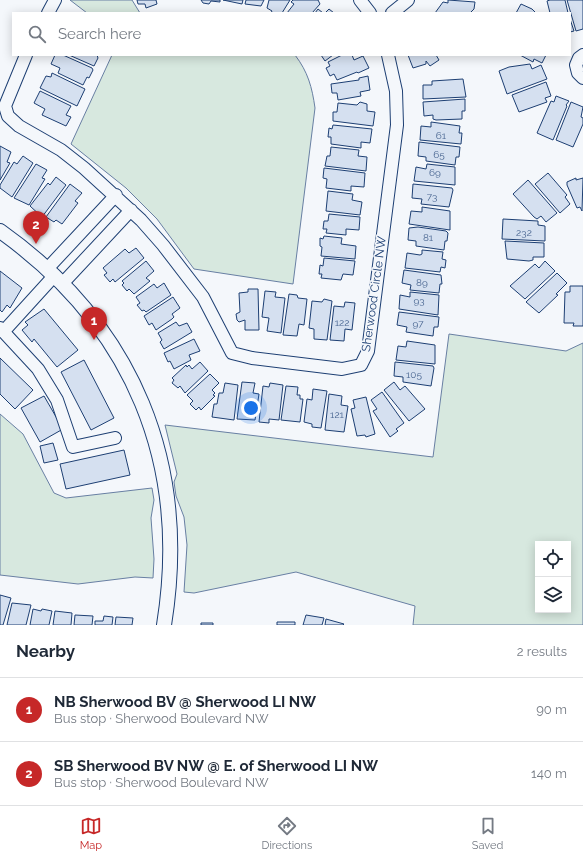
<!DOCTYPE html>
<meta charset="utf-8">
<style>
:root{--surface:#fff;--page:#f6f6f7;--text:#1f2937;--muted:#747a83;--line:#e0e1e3;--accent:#c62828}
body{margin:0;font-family:Raleway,sans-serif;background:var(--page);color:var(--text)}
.controls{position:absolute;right:12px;bottom:12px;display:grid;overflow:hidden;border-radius:0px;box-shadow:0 2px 10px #0003}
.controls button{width:36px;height:36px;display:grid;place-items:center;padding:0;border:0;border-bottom:1px solid var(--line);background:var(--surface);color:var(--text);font:20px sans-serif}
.you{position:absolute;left:251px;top:408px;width:14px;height:14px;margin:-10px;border:3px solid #fff;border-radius:50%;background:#1a73e8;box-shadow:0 0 0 6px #1a73e833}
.badge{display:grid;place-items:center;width:26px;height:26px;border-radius:50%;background:var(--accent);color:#fff;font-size:13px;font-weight:700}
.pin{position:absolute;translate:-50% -33px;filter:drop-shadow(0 1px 2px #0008)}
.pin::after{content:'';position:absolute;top:21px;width:14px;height:12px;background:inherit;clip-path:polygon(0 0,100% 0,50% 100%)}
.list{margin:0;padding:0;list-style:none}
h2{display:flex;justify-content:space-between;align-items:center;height:52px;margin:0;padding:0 16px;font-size:17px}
h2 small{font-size:13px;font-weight:400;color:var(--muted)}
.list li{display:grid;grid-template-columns:26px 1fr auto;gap:12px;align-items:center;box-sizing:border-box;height:64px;padding:0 16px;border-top:1px solid var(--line)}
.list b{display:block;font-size:15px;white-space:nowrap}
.list p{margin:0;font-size:13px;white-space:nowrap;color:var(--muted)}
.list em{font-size:13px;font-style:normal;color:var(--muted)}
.icon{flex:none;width:22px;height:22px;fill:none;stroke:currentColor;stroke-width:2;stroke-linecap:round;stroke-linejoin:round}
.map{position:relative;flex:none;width:583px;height:625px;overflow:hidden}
.search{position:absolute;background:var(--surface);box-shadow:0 2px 10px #0003;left:12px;right:12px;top:12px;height:44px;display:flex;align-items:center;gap:10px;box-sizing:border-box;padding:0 14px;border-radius:0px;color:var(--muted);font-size:15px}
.sheet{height:180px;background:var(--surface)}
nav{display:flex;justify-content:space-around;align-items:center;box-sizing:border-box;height:56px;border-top:1px solid var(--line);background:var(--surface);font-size:11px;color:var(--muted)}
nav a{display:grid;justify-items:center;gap:2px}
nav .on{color:var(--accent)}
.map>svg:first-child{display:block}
.green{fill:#d7e8df;stroke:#687fa3;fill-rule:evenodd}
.building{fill:#d5e0f0;stroke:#1d3f73}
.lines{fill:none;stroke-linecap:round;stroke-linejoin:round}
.minor-casing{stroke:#1d3f73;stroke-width:14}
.tertiary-casing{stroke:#1d3f73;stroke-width:16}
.minor{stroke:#f4f7fb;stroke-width:12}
.tertiary{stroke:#f4f7fb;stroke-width:14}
.labels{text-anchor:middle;stroke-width:3;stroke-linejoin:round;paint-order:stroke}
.number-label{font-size:10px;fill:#4b6792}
.street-label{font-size:12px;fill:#1d3f73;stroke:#f4f7fb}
</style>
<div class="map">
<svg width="583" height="625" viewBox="0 0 583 625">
<rect width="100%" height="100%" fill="#f4f7fb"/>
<!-- green -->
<path class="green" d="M70,0H132L140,13H87Z
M112,55H295C308,72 312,87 315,108L293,284L194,269L157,219L126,188L71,144Z
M449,334L566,351L583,343V625H413L415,606L296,572L194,593L184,592L187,545L184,517L176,496L174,482L177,474L165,425L433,457ZM538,544H568V610H538Z
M0,414L23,434L54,493L66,498L152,488L154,500L151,518L154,559L153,578L135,577L78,584L0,575Z"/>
<!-- building -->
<path class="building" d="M137,0H156L157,4L146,8L145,4H138Z
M201,0H220V2L211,1L209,4L203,3Z
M223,0H243L242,4Z
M246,0H264L261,6L245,4Z
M269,0H290L282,13H271L272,11L267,8Z
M293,0H318L320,4L312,13H287L294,4L291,2Z
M448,0L475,2L474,9L470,13H435L443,2L448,3Z
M550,0H565L568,13H550L547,1Z
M567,0H583V29L576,31Z
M521,4L532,9L536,13H516Z
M318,9L323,13H315Z
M329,9L334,13H325Z
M570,19L574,31L570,32Z
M55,55H63L92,68L93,70L89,78L87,77L83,85L58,73L60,68L51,64Z
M69,55H97L98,58L94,66Z
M321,55H333L325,61Z
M342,55H352L354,60L363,56L369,68L358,73L357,72L337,80L334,74L330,76L326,68L330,66L328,62Z
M408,55H436L439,60L430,66L426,61V64L413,68Z
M520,55H546L542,63L534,59L533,62Z
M530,64L532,69L541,65L547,79L507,94L499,71L509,67Z
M52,73L85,89L77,106L40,88L46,76L51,77Z
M368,76L370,90L360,92L361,96L338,100L337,93H332L331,84L359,80V78Z
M463,79L466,97L423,99V85H432V81Z
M546,82L551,96L545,98L547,102L519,112L512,95Z
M40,91L71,106L66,115L71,117L66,126L42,115L45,109L34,103Z
M556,96L569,101L566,105L567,106L553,140L537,133L551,101L554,102Z
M465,99V111H462V119L436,120L433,119V115L424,116L423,102Z
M360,102L367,104V111L375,112L373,126L333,121V112H337L338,103L357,105Z
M571,102L583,107L581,117L583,118V124L573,147L556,140Z
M431,122L460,126L459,133H462L461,144L420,140L421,126L431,127Z
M333,125L372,129L370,143L361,142V148L331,144V137H328L329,128L332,129Z
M419,142L460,147L459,157H456L455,165L426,161V157L418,156Z
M0,146L11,152L7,162L10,163L0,180Z
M331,147L359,150L358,156L367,157L366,171L325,166L327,156H330Z
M23,156L33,163L12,197L0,188V185L14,162L17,164Z
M36,164L47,170L42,178L45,179L29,205L14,198Z
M427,164L455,167V185L414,181L416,167L426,169Z
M324,168L365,173L364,187L351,186V191L326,188L327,179L323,178Z
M548,173L567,195L565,197L570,204L560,213L535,184Z
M56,177L66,185L42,217L30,206L48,183L50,185Z
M576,178V180L583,178L582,211L580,207L577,208L567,185V182Z
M528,180L557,213L546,222L541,216L537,219L534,217L513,194Z
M70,184L82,193L75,201L78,203L62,224L56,220L54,222L46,217Z
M413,184L452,188L453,190L449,207L421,204L422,199L412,198Z
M328,191L353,194L352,200L362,202L360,215L326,211Z
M422,207L450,211V230L409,224L411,211L422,212Z
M329,214L360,217L359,230L346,229V235L326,233L327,229H323L324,221H328Z
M503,219L538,221V225L545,226V241L502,239Z
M418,227L446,231L448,233L447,241H445L444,250L416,246V241L408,240L409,228Z
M324,236L342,238L341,244L356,246L355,259L321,256L322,247L320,246V238L323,239Z
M505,241L544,243V257H533V260L529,261L507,259Z
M136,248L144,258L115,282L113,279L110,282L104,275L107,273L103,268L125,249L129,253Z
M422,250L443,252L442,259L446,260L445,268L441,267L440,272L405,268L407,253L420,255L422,254Z
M324,258L355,261L353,275L343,274L341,280L321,278L322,274H319L320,265L323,266Z
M146,261L154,271L146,278L150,281L134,294L129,289L127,291L122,285L124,283L122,281Z
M545,261L555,271L525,299L510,286L535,264L539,268Z
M404,270L441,275L442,284H440L439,293L410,290L411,285L402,283Z
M0,271L22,288L10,308L7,305L2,312L0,310Z
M557,273L567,283L556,294L558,295L539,313L526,302Z
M164,283L171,295L146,312L144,310L142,311L137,305L140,303L136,297L154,284L157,288Z
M570,286H583V326H573L574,323H564L565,292H570Z
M248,289H258L259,330H245V320L239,322L237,320L236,314L240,312L239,293L248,292Z
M265,291L276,292L275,297L285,298L281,333L267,331L269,318L262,317Z
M410,292L439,295L438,315L399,309L400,295L410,297Z
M289,294L297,295L298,298L307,299L304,325L299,324L297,336L283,335Z
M173,297L180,308L172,314L174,317L172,319L156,330L152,323L149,325L144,316Z
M324,299L332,301L327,340L314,339V329L309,328L312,301L322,302Z
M345,302L355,303L352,330L345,329L344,341L330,340L334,306L344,307Z
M44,309L78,350L57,367L34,339L32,342L22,330L28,325L25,322Z
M399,312L439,317L438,327H434L433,336L406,332L407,327L397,325Z
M176,322L179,326L187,323L192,332L164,349L160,342L162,340L158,333Z
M194,339L200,351L189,355L191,360L174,369L170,361L168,362L164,353Z
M407,341L435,345V364L396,360L398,346L406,347Z
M0,358L33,390L15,409L0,394Z
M84,360L114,418L91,430L61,372Z
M200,362L208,371L185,393L180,386L178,388L172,383L174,380L172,378L186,365L187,367L189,365L192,369Z
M395,362L433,366L434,368L431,386L403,382V377L394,376Z
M210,374L219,383L212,390L215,393L213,395L215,396L201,410L199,407L196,410L190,404L193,401L187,395Z
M242,382L255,383L253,393L259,394L255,420L237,419Z
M394,382L400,390L405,386L425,409L409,421L384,390Z
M225,383L238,385L234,420L212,417L214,404H217L219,393H223Z
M270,383L283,385L279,420L269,419V423L259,422L263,386L269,387Z
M286,386L298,387L297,395H300V399H303L300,422L281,420Z
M313,389L327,391L321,428L312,427V424L304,422L307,399L312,400Z
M382,392L404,423L396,429L398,431L390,437L373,411L377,409L371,400Z
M329,394L342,396L341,405L348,406L344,432L325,430Z
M44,396L63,429L40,442L21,408Z
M366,397L375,434L366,437L365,435L357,436L351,409L355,408L353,400Z
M53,443L58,460L44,463L40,446Z
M124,450L130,475L66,489L60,464Z
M0,595L11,598L3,625H0Z
M12,603L31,605L26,625H7Z
M33,609L41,611L42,609L52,611L49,625H30Z
M55,611L72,613L71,625H53Z
M75,615L93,616L92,625H74Z
M306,615L324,618L322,625H303Z
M104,616L113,617L112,625H95V621H103Z
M116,617L133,618L132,625H115Z
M326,619L344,624L343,625H325Z
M277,622H295V625H277Z
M201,623H213V625H201Z"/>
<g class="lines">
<defs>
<path id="minor" d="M360,0L370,13
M48,13L55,0
M392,13L408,0
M26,55L5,106L8,116L19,126L61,150L84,168L141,220L163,245L203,297L232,353L252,358L342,369L361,365L368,351L397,125L396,91L388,55
M583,55L579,58L576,65L578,73L583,78
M47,269L116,195
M62,284L131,210
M0,328L38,369L57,400L73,447L115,438
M4,331L54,276"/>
<path id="tertiary" d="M0,231C134,326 190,464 164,625"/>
</defs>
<!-- minor casing -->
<use href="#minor" class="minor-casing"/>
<!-- tertiary casing -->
<use href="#tertiary" class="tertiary-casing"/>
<!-- minor -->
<use href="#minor" class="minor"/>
<!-- tertiary -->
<use href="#tertiary" class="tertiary"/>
</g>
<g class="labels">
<!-- number labels -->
<g class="number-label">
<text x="441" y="139">61</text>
<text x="439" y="158">65</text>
<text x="435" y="176">69</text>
<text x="432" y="200">73</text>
<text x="524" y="236">232</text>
<text x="428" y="241">81</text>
<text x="422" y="286">89</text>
<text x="419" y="304">93</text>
<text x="342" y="326">122</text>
<text x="418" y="327">97</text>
<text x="414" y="378">105</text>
<text x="337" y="418">121</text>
</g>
<!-- street labels -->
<g class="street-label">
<text transform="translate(374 294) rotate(-82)" y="4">Sherwood Circle NW</text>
</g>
</g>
</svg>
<div class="controls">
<button><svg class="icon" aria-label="locate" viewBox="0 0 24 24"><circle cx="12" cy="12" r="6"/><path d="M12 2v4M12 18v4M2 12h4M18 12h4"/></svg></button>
<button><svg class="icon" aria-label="layers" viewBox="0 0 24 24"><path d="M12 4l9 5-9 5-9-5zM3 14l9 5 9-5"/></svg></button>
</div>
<div class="you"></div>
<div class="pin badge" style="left:94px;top:340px">1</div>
<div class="pin badge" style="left:36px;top:244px">2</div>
<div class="search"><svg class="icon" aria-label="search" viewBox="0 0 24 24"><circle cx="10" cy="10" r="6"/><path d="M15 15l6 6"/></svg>Search here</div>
</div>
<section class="sheet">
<h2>Nearby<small>2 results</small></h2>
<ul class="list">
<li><span class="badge">1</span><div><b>NB Sherwood BV @ Sherwood LI NW</b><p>Bus stop · Sherwood Boulevard NW</p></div><em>90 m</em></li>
<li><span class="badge">2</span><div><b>SB Sherwood BV NW @ E. of Sherwood LI NW</b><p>Bus stop · Sherwood Boulevard NW</p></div><em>140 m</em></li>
</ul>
</section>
<nav>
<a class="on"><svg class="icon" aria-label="map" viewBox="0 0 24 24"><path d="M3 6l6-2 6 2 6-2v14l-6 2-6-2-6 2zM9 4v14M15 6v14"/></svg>Map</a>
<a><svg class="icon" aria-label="directions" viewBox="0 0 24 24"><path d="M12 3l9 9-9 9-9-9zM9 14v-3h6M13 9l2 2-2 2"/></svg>Directions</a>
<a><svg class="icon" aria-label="saved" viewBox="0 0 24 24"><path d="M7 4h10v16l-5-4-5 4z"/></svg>Saved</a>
</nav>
